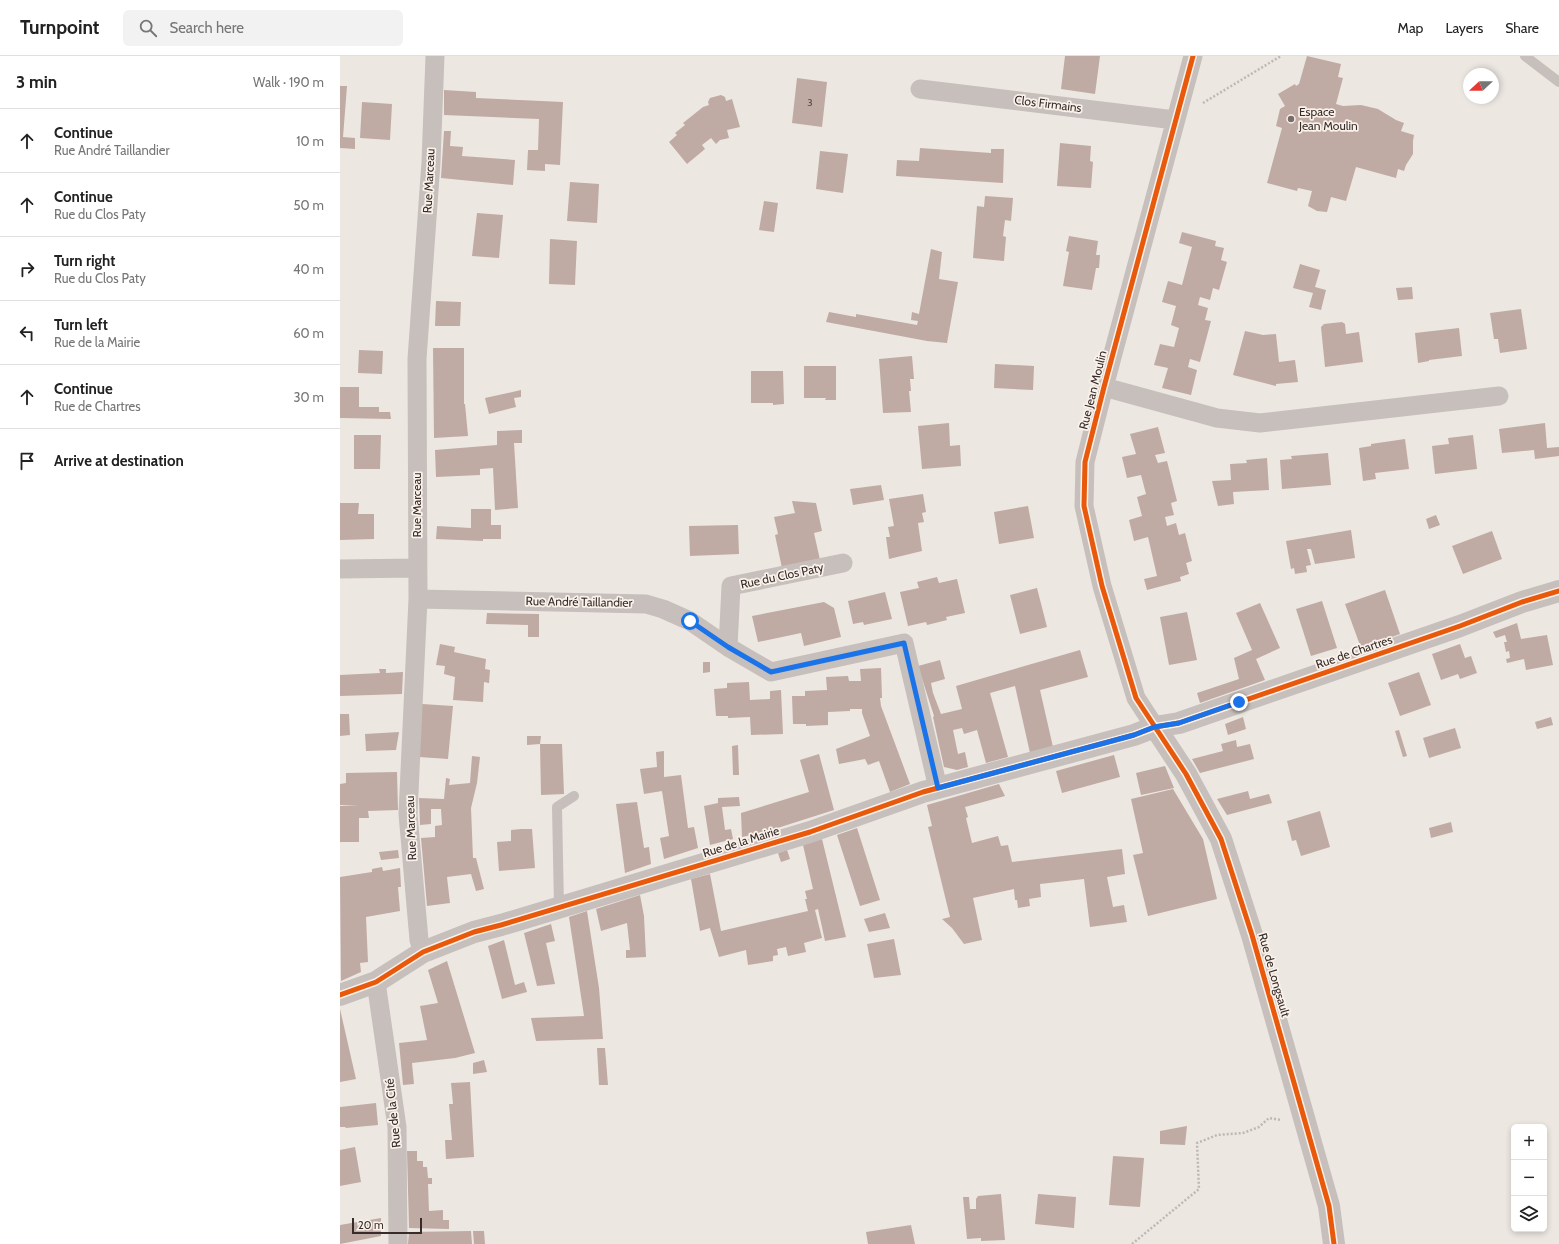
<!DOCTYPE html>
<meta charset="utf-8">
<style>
:root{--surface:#fff;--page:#f2f2f2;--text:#222;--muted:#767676;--line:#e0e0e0}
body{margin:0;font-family:Cabin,sans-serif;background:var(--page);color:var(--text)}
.controls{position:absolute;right:12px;bottom:12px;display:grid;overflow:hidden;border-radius:6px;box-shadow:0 2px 6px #0003}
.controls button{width:36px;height:36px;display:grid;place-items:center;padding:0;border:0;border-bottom:1px solid var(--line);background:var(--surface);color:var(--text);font:20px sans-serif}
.compass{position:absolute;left:1123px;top:12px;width:36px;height:36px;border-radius:50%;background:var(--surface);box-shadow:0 2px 6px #0003;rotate:248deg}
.scale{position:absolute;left:12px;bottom:10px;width:70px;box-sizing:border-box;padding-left:4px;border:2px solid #372c29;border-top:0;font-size:11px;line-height:14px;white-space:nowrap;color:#372c29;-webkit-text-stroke:3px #f9f1ea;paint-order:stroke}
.stop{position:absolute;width:12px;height:12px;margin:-9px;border:3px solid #1a73e8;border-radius:50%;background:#fff}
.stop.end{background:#1a73e8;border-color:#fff;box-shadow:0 1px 4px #0008}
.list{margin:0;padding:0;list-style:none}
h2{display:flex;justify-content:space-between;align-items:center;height:52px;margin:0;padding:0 16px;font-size:17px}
h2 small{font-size:13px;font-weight:400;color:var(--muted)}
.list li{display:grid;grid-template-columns:26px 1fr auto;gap:12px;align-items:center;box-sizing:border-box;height:64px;padding:0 16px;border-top:1px solid var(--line)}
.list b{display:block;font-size:15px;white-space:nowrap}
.list p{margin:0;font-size:13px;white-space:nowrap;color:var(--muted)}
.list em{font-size:13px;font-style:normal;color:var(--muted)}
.icon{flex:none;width:22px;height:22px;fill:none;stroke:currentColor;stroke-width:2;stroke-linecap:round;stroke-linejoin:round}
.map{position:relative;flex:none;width:1219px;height:1188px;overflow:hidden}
header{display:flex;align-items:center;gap:24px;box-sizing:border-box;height:56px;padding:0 20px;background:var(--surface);border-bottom:1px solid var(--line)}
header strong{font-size:19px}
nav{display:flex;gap:22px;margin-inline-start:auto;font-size:14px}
.search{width:280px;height:36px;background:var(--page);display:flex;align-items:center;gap:10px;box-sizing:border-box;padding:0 14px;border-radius:6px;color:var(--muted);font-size:15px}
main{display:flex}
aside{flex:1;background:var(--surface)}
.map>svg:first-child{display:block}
.building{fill:#c0aaa4}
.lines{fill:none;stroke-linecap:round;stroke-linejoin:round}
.path{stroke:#bfb7b3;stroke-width:2.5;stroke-dasharray:2 2;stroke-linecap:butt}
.service{stroke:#c6bfbb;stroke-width:10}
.minor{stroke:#c6bfbb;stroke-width:19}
.tertiary{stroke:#c6bfbb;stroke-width:22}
.cycleway-casing{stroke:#f9f1ea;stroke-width:8}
.cycleway{stroke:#e8590c;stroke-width:5}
.route{stroke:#1a73e8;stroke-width:5}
.poi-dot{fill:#776d6a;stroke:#f9f1ea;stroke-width:1.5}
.labels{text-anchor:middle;stroke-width:3.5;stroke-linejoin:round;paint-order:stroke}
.number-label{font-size:10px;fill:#594c48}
.street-label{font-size:12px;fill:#372c29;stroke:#f9f1ea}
.poi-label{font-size:12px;fill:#372c29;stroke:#f9f1ea;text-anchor:start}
</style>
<header>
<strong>Turnpoint</strong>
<div class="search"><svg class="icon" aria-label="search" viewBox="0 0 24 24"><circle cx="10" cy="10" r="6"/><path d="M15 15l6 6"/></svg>Search here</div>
<nav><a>Map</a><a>Layers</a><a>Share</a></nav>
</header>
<main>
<aside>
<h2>3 min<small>Walk · 190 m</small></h2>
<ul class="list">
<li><svg class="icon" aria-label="ahead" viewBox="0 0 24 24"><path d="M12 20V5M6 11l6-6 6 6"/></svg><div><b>Continue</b><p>Rue André Taillandier</p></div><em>10 m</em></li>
<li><svg class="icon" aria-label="ahead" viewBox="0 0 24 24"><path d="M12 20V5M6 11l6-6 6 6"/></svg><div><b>Continue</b><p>Rue du Clos Paty</p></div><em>50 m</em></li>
<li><svg class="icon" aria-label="right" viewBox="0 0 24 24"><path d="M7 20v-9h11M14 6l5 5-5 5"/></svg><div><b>Turn right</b><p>Rue du Clos Paty</p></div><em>40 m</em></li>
<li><svg class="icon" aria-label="left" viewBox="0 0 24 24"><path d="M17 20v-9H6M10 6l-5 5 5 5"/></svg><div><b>Turn left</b><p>Rue de la Mairie</p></div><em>60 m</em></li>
<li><svg class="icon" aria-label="ahead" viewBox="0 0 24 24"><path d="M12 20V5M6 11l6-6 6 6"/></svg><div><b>Continue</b><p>Rue de Chartres</p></div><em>30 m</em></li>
<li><svg class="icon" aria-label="arrive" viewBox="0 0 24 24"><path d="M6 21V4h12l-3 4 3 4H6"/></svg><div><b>Arrive at destination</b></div></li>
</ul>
</aside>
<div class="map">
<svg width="1219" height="1188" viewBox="0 0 1219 1188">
<rect width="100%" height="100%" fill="#ede7e2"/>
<!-- building -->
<path class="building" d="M725,0H760L755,38L721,33Z
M967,0L1001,8L998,21L1003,22L996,48L1003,50L1021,49L1038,53L1056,64L1064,67L1061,75L1074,79L1073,85V98L1066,109L1064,115L1058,113L1056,122L1016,111L1006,145L991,141L987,156L977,155L968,150L972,135L958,132L957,135L927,127L942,72L936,70L940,53L945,50L938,38L955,28L956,30L959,28Z
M457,22L487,26L482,71L452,67Z
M0,30H7L3,81L15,82V93L0,92Z
M104,34L136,36V42L223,46L220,109L205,108V115L187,114L188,94H198L199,63L104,59Z
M381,39L385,41L386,45L392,43L400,71L387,74L389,82L380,84L376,88L371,82L362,89L365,93L347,108L329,86L337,79L335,77L345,69L343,67L363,51L369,49L368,46L370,42Z
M22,46L52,48L50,84L20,82Z
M104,75H111L110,90L123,91L122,100L175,104L173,129L101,122Z
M720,87L751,90L750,105L753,106L751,132L717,130Z
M580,92L651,97V93H664L663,127L556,120L557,104L579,105Z
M480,95L508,98L503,137L476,133Z
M230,126L259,128L257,167L227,165Z
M645,140L673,142L671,165L665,164L663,180L666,181L664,205L633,202L637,150L644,151Z
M424,145L438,147L434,176L419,174Z
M137,157L163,159L159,202L132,200Z
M842,176L876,185L875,190L884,192L881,204L887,206L879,234L873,232L870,244L860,241L858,249L868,252L865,264L871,265L860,306L850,303L848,311L857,314L851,339L822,332L828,312L814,309L820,288L834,291L839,272L831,269L836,250L822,246L828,225L842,229L852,191L839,187Z
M729,180L758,185L756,199H760L759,212H756L752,234L723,230L729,196L726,195Z
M210,183L237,185L235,229L209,228Z
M591,193L602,196L599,223L618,226L607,287L587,285L486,266L489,256L516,261V258L577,269L578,265L571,264L572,256L579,258Z
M960,208L980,214L975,231L986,234L981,254L969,251L973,237L953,232Z
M1072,231L1073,243L1058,244L1056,232Z
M96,245L121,246L120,270H95Z
M1181,253L1187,293L1160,297L1158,283H1154L1150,257Z
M1002,266L1005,268L1006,278L1019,276L1023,306L985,311L981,271L984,268Z
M1119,272L1122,300L1089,304V305L1078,307L1075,277Z
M905,275L923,279L936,278L939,306L955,304L958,326L936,328V330L893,319Z
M93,292H124V348H125L128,380L94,382Z
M19,294L43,295L42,318L18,317Z
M572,300L574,323H570L571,335H569L571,356L543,357L539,303Z
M655,308L694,310L693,334L654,332Z
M464,310H496V344H485L486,342H464Z
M411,315H443L444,348L433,349V347H411Z
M0,331H19V351H39V356H50L51,363L0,362Z
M181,334V341L174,342L176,351L149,358L145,342Z
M609,367L610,390L620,389L621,410L582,413L578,370Z
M1205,367L1207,392L1219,391V400L1195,403L1194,394L1162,397L1159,373Z
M818,371L825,397L815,399L818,407L827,405L837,445L831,447L834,459L825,461L827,470L836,467L839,479L845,477L852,505L846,507L849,518L840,521L841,525L807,534L804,523L817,520L808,481L794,485L789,464L802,460L797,441L806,438L801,419L787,422L782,401L796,398L790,378Z
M182,374V387H174L178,452L155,454L153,412L140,413V419L96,421L95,394L157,389V375Z
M14,379H41L40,413H14Z
M1133,379L1137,413L1095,418L1092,390L1109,388L1108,382Z
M1065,383L1069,413L1035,417L1036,423L1023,425L1019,392L1031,390V388Z
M988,397L991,429L942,433L940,404L952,403L951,400Z
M927,402L929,434L893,436L894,448L878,450L872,425L891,424L890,408L907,407L906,404Z
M541,429L544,444L513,449L510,433Z
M583,438L586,456L582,457L584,466L578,467L582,495L549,503L546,481H550L548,471L554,470L549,443Z
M452,445L476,447L482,475L474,477L480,504L442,512L435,479L438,478L434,461L455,457Z
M0,447H19L18,458H34V483L0,484Z
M688,450L694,482L659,488L654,456Z
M131,453H151V469H161V483H143V485L96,483L97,470L131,472Z
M1096,459L1100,469L1089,473L1086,463Z
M398,469L399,498L350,500L349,470Z
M1011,474L1015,502L975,508L971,493H967L971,509L966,510L967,516L955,518L954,512L951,513L946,485Z
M1152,475L1162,503L1123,518L1112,490Z
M597,521L599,527L617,523L625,557L606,561L607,564L587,569L586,566L568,570L560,536L579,532L577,526Z
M697,532L707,571L680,578L670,539Z
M1045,534L1060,578L1021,592L1005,548Z
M545,536L552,563L524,569L523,566L513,568L508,545Z
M982,545L997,592L971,600L956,553Z
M484,546L494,552L501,581L464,590L461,577L418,586L412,560Z
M920,547L940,592L916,603L925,624L860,647L857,637L899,623L894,602L912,594L896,557Z
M847,556L857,604L829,609L820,561Z
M147,557L199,558V581H188V569L146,568Z
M1177,567L1181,583L1207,579L1213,609L1186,614L1184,603L1167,607L1166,603L1170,602L1169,595L1166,596L1164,586H1167L1165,579L1156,582L1153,576Z
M100,588L115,591L114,596L146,603L145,613L150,614L149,627L144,626L143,646L113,644L115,621L104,618L105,610L96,609Z
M1120,588L1125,602L1131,600L1137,617L1120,623L1118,618L1101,624L1092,598Z
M740,594L748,621L700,634L713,691L690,697L675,630L650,637L668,701L646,707L637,674L624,678L622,672L613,674L618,698L625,696L628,711L617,714L604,711L593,661L594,660L578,610L600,604L605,623L591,627L593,637L601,658L622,653L616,630Z
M363,606H370V616L363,617Z
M541,612L542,642H540L541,650L570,728L550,736L539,705L528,709L525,703L499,708L496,693L530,680L522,657V653H510V655L488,656V669L466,670V668H453L452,640H465V635L487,634L486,621L508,620L509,625H521L520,613Z
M39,613H46V617L63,616L62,638L0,640V619L40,617Z
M1079,616L1091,649L1060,660L1048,627Z
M409,626L410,644L430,643V635L441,634L443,678L411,679L410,661L388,662V660H376L374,633L387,632V627Z
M82,648L113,650L108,703L79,701Z
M0,658H9L10,679L0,680Z
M903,661L906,673L888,679L885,668Z
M1211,661L1213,669L1197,673L1195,666Z
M1115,672L1121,692L1089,702L1083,682Z
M1059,674L1067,700L1063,701L1055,675Z
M59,676L56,694L26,695L25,678Z
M187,680H201L200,688L187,689Z
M896,684L897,691L910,688L914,703L860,717L852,703L883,695L881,688Z
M200,688H222L224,738L201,739Z
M398,689L399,719H393L392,690Z
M324,695V721L341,719L348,772L354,771L358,792L324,803L320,782L329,780L322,735L304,738L300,713L317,711L316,696Z
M479,698L494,754L425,776L402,781L401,757L469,736L460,704Z
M774,699L780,721L722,737L716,715Z
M132,700L140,701L137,727L131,752L133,802H136L144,833L136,835L131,818L107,821L110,847L87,850L81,782L95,781V770L102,769L101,753H91V768L80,769L79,742L104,743L106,722L110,723L109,729L130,727Z
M825,710L834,732L801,739L796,717Z
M57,716L58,754L28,755L29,762H19V786H0V750L18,749H0V728L6,727V717Z
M659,728L665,740L625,751L628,761L626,762L632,787L658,780L661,790L668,789L672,806L782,793L785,818L767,821L773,851L784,849L787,866L750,871L744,823L700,828L701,841L689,843L690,850L678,852L677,844H675L674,833L633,842L642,884L624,888L612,872L602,863L610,861L588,771L592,770L587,749Z
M833,733L863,783L877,843L808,860L793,799L803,797L791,743Z
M908,735L910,743L929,738L932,747L887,759L877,743Z
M399,741L400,750L382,751L385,774L391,773L393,783L370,789L364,750L378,747V742Z
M297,746L304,792L309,791L311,808L285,817L276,748Z
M980,755L990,791L961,800L956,784L952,785L947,765Z
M1111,766L1113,776L1091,782L1089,772Z
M517,772L540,844L520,850L497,779Z
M181,773H192L195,812L159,815L157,786L171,785V774Z
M482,783L506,881L485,885L478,853L475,854L482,882L464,887L466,896L448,900L446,891L437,893L438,899L433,900V905L408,909L406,894L379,901L370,872L360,875L351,823L370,818L381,875L468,855L465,843H467L465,835L473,833L463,789Z
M58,794L59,802L41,804L39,796Z
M447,794L450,803L441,806L438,797Z
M42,811L43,815L60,812L61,831H58L60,855L26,861L28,906L20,907L21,916L1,925L0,821L32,816V813Z
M300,839L304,860L306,901L286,902V894H290L287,867L261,875L256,853Z
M247,855L259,932L263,983L196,985L191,962L244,960L229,861Z
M545,857L550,872L529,876L524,863Z
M211,868L215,885L206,887L215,928L197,930L184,877Z
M554,883L561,919L534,922L527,888Z
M164,884L175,929L184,926L187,936L162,943L148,890Z
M107,905L135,997L115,1002L72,1007L74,1028L63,1029L59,987L87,984L80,950L98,947L88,914Z
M0,953L16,1023L0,1026Z
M257,992H265L268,1029H259Z
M144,1004L147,1016L133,1018V1007Z
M130,1026L134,1101L106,1103L105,1084H112L109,1048H113L111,1027Z
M36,1047L38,1069L6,1072L5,1071H0V1051Z
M847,1070L845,1089L820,1088V1075Z
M15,1091L21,1126L0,1130V1094Z
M67,1095H77V1105H83V1111H87L88,1122H92V1128H88L89,1155L103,1154V1164H109V1173L69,1172Z
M773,1100L804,1102L800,1151L769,1149Z
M661,1138L665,1184L641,1185V1182L627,1183L623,1141H629L630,1153H636V1143L638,1140Z
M698,1138L736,1141L734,1172L695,1168Z
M41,1162V1180L0,1188V1169Z
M571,1169L575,1188H528L526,1176Z
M131,1175L132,1188H68L69,1176Z
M133,1175H144L145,1188H134Z"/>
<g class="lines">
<!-- path -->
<path class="path" d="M863,47L941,0
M792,1188L859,1133L857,1087L877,1079L903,1077L919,1071L929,1062L941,1064"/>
<!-- service -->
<path class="service" d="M1185,0L1219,26
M219,851L217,751L234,740"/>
<!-- minor -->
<path class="minor" d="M580,33L835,64
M764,331L877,362L920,367L1159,340
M503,507L391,530L388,591L431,616L564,587L598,732
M0,513L77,512
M78,543L306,548L323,553L350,565L388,591
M815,671L796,642L762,530L744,450L745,406L764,331L853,0
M83,896L79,884L68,758L78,543L77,303L91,106L95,0
M36,926L57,1071L58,1188"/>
<!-- tertiary -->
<path class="tertiary" d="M815,671L846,718L881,783L912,879L989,1150L994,1188
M0,939L36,926L83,896L134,876L161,869L470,776L583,736L794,679L815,671L839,667L1120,570L1182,546L1219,535"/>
<defs>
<path id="cycleway" d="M853,0L764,331L745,406L744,450L762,530L796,642L846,718L881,783L912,879L989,1150L994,1188
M0,939L36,926L83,896L134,876L161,869L470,776L583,736L794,679L815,671L839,667L1120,570L1182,546L1219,535"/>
</defs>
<!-- cycleway casing -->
<use href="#cycleway" class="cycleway-casing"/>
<!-- cycleway -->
<use href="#cycleway" class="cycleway"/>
</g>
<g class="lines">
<!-- route -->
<path class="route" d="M350,565L388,591L431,616L564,587L598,732L794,679L814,671L839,667L899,646"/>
</g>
<!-- markers -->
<circle class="poi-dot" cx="951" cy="63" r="4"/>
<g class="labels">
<!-- number labels -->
<g class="number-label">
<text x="470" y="50">3</text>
</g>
<!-- street labels -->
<g class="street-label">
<text transform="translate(708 48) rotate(7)" y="4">Clos Firmains</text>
<text transform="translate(89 125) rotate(-87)" y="4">Rue Marceau</text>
<text transform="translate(753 334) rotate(-76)" y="4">Rue Jean Moulin</text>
<text transform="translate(77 449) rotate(-90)" y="4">Rue Marceau</text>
<text transform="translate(442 520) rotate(-12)" y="4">Rue du Clos Paty</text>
<text transform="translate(239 546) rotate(1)" y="4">Rue André Taillandier</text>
<text transform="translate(1014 596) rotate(-19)" y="4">Rue de Chartres</text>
<text transform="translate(71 772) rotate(-92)" y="4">Rue Marceau</text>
<text transform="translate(401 786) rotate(-17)" y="4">Rue de la Mairie</text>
<text transform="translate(934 919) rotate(74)" y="4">Rue de Longsault</text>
<text transform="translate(53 1057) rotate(-96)" y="4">Rue de la Cité</text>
</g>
<!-- poi labels -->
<g class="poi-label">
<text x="959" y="60">Espace<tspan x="959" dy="14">Jean Moulin</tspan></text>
</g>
</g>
</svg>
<div class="controls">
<button>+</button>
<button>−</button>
<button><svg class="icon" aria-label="layers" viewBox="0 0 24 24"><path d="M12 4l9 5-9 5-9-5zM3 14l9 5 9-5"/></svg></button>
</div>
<svg class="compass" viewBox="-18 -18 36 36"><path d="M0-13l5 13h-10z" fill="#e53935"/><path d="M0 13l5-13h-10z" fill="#767676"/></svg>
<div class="scale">20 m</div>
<div class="stop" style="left:350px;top:565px"></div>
<div class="stop end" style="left:899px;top:646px"></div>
</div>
</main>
